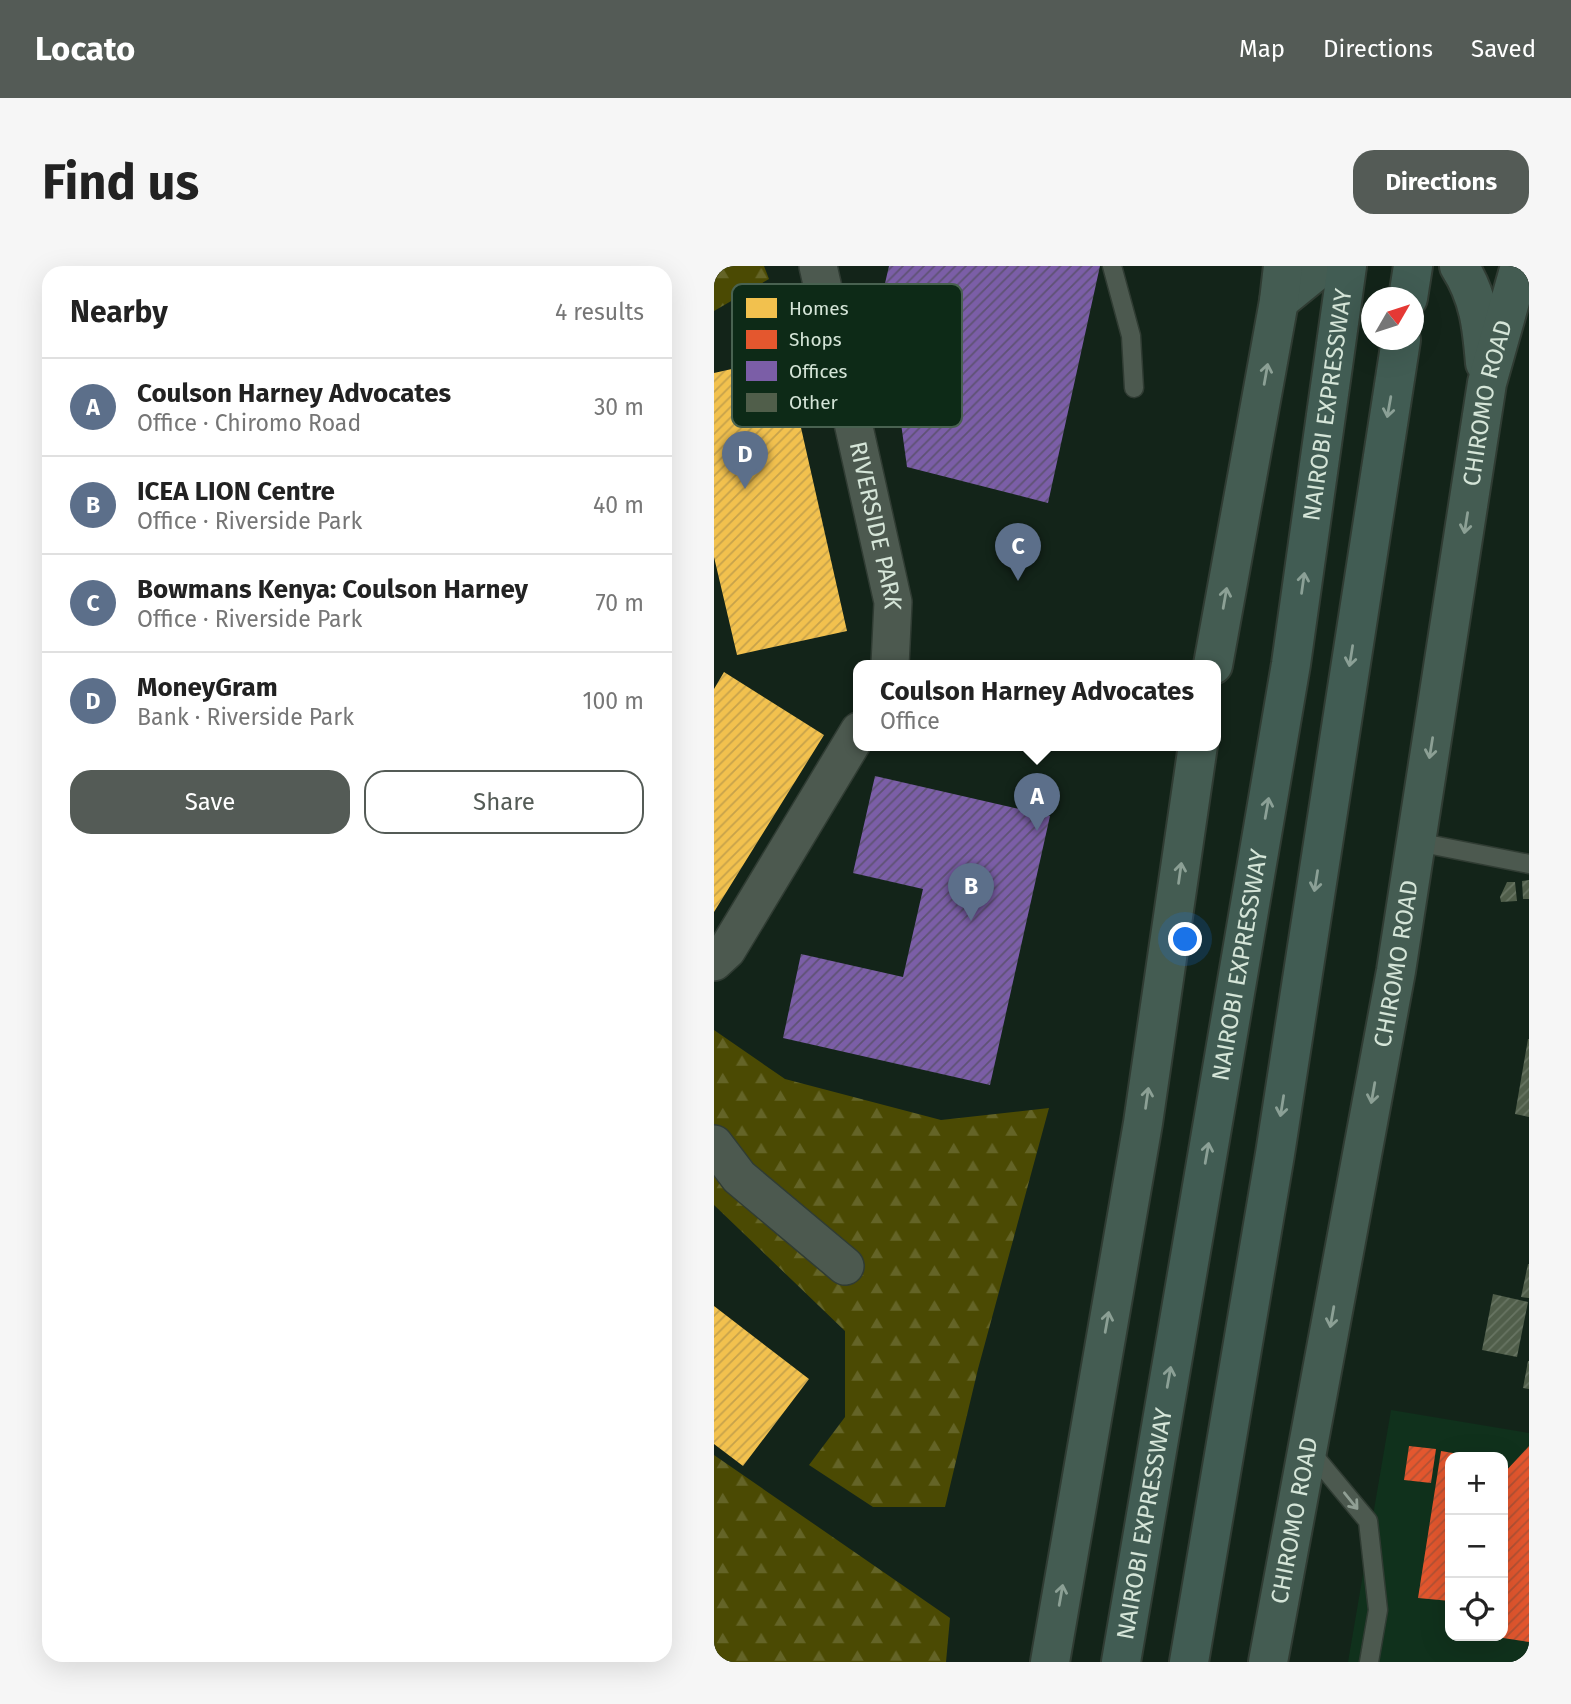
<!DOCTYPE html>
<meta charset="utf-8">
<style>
:root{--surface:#fff;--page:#f6f6f6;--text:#222;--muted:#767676;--line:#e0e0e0;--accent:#545b56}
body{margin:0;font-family:"Fira Sans",sans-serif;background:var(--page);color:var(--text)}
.controls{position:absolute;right:21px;bottom:21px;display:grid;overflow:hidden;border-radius:14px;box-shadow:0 7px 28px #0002}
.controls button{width:63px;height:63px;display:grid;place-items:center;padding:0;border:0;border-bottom:2px solid var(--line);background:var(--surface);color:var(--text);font:35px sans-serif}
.compass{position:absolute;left:647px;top:21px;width:63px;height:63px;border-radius:50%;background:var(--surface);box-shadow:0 7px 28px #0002;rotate:51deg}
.you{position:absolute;left:472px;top:674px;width:24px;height:24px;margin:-18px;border:5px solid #fff;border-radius:50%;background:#1a73e8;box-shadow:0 0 0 10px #1a73e833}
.badge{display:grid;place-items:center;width:46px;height:46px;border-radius:50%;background:var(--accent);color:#fff;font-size:23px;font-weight:700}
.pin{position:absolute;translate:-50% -58px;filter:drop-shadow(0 2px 4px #0008)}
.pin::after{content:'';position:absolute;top:37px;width:24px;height:21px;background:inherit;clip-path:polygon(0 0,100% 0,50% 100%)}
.popup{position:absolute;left:139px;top:394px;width:368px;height:91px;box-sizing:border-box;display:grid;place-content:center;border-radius:14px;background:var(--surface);filter:drop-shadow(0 2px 5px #0005);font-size:23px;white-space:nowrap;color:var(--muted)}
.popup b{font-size:26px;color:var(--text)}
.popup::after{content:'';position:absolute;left:50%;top:100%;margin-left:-14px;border:14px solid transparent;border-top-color:var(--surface)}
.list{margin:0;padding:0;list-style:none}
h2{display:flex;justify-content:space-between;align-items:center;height:91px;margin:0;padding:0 28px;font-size:30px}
h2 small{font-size:23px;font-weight:400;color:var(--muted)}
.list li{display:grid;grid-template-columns:46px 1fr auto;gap:21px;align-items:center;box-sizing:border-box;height:98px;padding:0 28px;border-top:2px solid var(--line)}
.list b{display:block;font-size:26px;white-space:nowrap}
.list p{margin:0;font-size:23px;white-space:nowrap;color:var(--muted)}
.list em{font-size:23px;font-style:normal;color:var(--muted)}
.actions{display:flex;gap:14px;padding:21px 28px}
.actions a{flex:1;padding:16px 0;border:2px solid var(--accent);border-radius:21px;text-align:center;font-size:24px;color:var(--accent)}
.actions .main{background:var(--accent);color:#fff}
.icon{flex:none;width:38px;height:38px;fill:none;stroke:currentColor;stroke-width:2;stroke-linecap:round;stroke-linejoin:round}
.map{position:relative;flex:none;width:815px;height:1396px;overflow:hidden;border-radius:21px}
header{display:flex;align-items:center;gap:42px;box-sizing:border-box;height:98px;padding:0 35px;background:var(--accent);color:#fff}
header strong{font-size:33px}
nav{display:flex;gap:38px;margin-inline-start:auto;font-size:24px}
.intro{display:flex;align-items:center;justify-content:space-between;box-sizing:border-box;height:168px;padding:0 42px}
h1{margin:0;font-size:49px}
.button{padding:18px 32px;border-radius:21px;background:var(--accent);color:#fff;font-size:24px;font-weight:700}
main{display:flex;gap:42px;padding:0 42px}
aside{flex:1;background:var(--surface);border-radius:21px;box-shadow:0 7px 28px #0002}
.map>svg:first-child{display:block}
.built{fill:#10311c;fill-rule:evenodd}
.forest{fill:url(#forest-firs)}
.homes{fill:url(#homes-hatch)}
.shops{fill:url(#shops-hatch)}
.offices{fill:url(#offices-hatch)}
.building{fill:url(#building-hatch)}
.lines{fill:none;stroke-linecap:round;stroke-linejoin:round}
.service-casing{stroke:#303c33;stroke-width:21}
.minor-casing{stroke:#303c33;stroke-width:40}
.trunk-casing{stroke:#303c33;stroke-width:42}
.motorway-casing{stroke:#303c33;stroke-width:42}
.service{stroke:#4c594f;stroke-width:18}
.minor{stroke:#4c594f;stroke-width:37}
.trunk{stroke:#445c52;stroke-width:38}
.motorway{stroke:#415c53;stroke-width:38}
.oneway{stroke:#8ca095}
.oneway2{stroke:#8ba096}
.oneway3{stroke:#909f94}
.labels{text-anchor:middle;stroke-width:7;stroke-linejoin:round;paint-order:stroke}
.street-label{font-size:24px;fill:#d5e5d8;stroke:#0d2a17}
.key{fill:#0d2a17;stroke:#496251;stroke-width:2}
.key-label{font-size:19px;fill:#d5e5d8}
</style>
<header>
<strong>Locato</strong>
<nav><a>Map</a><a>Directions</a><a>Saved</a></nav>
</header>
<div class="intro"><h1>Find us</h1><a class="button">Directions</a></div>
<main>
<aside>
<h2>Nearby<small>4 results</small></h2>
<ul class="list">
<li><span class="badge" style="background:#5c6f8a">A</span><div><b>Coulson Harney Advocates</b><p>Office · Chiromo Road</p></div><em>30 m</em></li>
<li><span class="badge" style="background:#5c6f8a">B</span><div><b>ICEA LION Centre</b><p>Office · Riverside Park</p></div><em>40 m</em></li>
<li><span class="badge" style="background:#5c6f8a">C</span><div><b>Bowmans Kenya: Coulson Harney</b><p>Office · Riverside Park</p></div><em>70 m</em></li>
<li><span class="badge" style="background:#5c6f8a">D</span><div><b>MoneyGram</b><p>Bank · Riverside Park</p></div><em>100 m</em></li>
</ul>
<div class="actions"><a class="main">Save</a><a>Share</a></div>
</aside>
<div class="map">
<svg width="815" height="1396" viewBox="0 0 815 1396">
<defs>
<pattern id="forest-firs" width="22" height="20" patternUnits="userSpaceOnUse" patternTransform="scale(1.75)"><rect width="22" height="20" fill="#4b4a03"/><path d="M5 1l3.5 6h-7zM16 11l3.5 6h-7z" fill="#646427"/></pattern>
<pattern id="homes-hatch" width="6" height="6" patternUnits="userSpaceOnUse" patternTransform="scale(1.75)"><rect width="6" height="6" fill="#f2c14e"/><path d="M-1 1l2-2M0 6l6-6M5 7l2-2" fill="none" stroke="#c6a24b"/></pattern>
<pattern id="shops-hatch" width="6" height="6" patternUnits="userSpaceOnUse" patternTransform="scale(1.75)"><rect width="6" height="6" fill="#e4572e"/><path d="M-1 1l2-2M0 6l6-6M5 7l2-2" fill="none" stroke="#b35234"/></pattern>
<pattern id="offices-hatch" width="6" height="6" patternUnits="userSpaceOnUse" patternTransform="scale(1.75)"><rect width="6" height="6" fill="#7b5ea7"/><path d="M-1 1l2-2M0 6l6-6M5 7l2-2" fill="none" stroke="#5e5274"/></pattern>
<pattern id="building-hatch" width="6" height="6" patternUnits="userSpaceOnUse" patternTransform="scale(1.75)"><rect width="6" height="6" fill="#505e4a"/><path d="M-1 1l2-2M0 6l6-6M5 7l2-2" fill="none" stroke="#687563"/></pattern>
</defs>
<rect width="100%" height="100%" fill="#132419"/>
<!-- built -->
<path class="built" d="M677,1144L815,1167V1396H634ZM736,1191H789V1370H736Z"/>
<!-- forest -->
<path class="forest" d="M0,0H50L55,13L0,45Z
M0,764L71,813L227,854L335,842L264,1103L231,1241H159L95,1199L131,1151V1065L0,939Z
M0,1189L236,1352L232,1396H0Z"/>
<!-- homes -->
<path class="homes" d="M71,91L133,365L23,389L0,291V107Z
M10,406L110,469L0,646V423Z
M0,1040L95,1113L29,1200L0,1178Z"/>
<!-- shops -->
<path class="shops" d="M695,1180L722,1183L717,1217L690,1214Z
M815,1180V1376L789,1372V1208Z
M727,1185L757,1190L736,1191V1335L704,1332Z"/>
<!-- offices -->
<path class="offices" d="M175,0H386L334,237L193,201L169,26Z
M161,510L336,550L276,819L69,772L87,688L189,711L209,623L139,607Z"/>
<!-- building -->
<path class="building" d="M815,614V633H809L808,615Z
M793,616H801L803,635L787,636L786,631Z
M814,773H815V851L801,848Z
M814,998H815V1032L807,1031Z
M779,1028L814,1036L803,1091L768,1084Z
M814,1095H815V1123L809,1122Z"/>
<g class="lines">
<defs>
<path id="service" d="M398,0L417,70L420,122
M703,576L815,598
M596,1185L654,1255L664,1344L655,1396"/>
<g id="minor">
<path id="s1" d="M104,0L179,336L176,399"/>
<path d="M0,696L13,684L145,465"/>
<path d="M0,878L25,911L131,1000"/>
</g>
<g id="trunk">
<path d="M745,0C765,31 768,61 771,97"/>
<path d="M565,35L608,0"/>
<path d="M499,399L565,35L569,0"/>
<path d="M336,1396L429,857L484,479"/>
<path id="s2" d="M554,1396L682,705L773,117L806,0"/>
</g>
<g id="motorway">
<path d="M694,32L699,0"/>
<path id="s3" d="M407,1396L577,398L633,0"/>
<path d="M475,1396L561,888L687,74"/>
</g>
</defs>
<!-- service casing -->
<use href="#service" class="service-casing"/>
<!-- minor casing -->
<use href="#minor" class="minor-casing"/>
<!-- trunk casing -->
<use href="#trunk" class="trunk-casing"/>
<!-- motorway casing -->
<use href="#motorway" class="motorway-casing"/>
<!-- service -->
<use href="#service" class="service"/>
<!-- minor -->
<use href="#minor" class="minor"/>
<!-- trunk -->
<use href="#trunk" class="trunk"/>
<!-- motorway -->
<use href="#motorway" class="motorway"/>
</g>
<!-- one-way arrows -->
<defs><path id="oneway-shaft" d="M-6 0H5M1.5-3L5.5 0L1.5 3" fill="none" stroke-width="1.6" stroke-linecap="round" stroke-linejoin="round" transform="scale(1.75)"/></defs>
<g class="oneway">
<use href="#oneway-shaft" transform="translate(552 108) rotate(-80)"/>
<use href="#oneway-shaft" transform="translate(752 257) rotate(99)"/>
<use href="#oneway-shaft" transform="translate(511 332) rotate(-80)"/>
<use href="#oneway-shaft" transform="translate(717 482) rotate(99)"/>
<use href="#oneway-shaft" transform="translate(466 607) rotate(-82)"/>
<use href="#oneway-shaft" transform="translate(659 827) rotate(100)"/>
<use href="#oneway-shaft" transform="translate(433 832) rotate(-82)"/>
<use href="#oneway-shaft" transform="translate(618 1051) rotate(100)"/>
<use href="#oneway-shaft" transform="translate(393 1056) rotate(-80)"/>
<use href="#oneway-shaft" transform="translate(347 1329) rotate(-80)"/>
</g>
<g class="oneway2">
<use href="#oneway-shaft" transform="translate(675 141) rotate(100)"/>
<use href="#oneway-shaft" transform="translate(589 317) rotate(-82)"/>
<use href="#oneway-shaft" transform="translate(637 390) rotate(99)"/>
<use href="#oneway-shaft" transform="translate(553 542) rotate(-80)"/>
<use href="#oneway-shaft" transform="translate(602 615) rotate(99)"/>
<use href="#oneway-shaft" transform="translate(568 840) rotate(99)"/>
<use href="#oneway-shaft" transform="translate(493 887) rotate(-80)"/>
<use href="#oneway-shaft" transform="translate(455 1111) rotate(-80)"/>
</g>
<use class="oneway3" href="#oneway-shaft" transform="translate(637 1235) rotate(51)"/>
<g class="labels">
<!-- street labels -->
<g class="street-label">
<text dy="8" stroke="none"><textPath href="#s3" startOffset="1274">NAIROBI EXPRESSWAY</textPath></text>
<text dy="8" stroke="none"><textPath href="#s2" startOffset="1278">CHIROMO ROAD</textPath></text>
<text dy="8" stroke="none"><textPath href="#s1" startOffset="266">RIVERSIDE PARK</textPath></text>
<text dy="8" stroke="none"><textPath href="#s2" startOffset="710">CHIROMO ROAD</textPath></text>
<text dy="8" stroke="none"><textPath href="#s3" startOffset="707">NAIROBI EXPRESSWAY</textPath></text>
<text dy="8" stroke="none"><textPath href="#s2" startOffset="144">CHIROMO ROAD</textPath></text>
<text dy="8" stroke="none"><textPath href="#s3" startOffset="140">NAIROBI EXPRESSWAY</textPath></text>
</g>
</g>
<!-- legend -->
<rect x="18" y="18" width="230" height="143" rx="10" class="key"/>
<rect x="32" y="32" width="31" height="20" fill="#f2c14e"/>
<rect x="32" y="64" width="31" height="19" fill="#e4572e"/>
<rect x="32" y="95" width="31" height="20" fill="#7b5ea7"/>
<rect x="32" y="127" width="31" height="19" fill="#505e4a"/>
<g class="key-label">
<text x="75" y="49">Homes</text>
<text x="75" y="80">Shops</text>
<text x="75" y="112">Offices</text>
<text x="75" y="143">Other</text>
</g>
</svg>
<div class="controls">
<button>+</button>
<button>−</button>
<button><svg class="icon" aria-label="locate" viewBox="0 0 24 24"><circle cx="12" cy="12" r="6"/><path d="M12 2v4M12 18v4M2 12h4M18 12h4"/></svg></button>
</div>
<svg class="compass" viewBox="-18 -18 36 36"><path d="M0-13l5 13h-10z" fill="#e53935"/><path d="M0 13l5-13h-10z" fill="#767676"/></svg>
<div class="you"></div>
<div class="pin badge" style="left:323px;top:565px;background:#5c6f8a">A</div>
<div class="popup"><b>Coulson Harney Advocates</b>Office</div>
<div class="pin badge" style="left:257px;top:655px;background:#5c6f8a">B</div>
<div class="pin badge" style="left:304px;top:315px;background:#5c6f8a">C</div>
<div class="pin badge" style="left:31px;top:223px;background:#5c6f8a">D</div>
</div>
</main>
